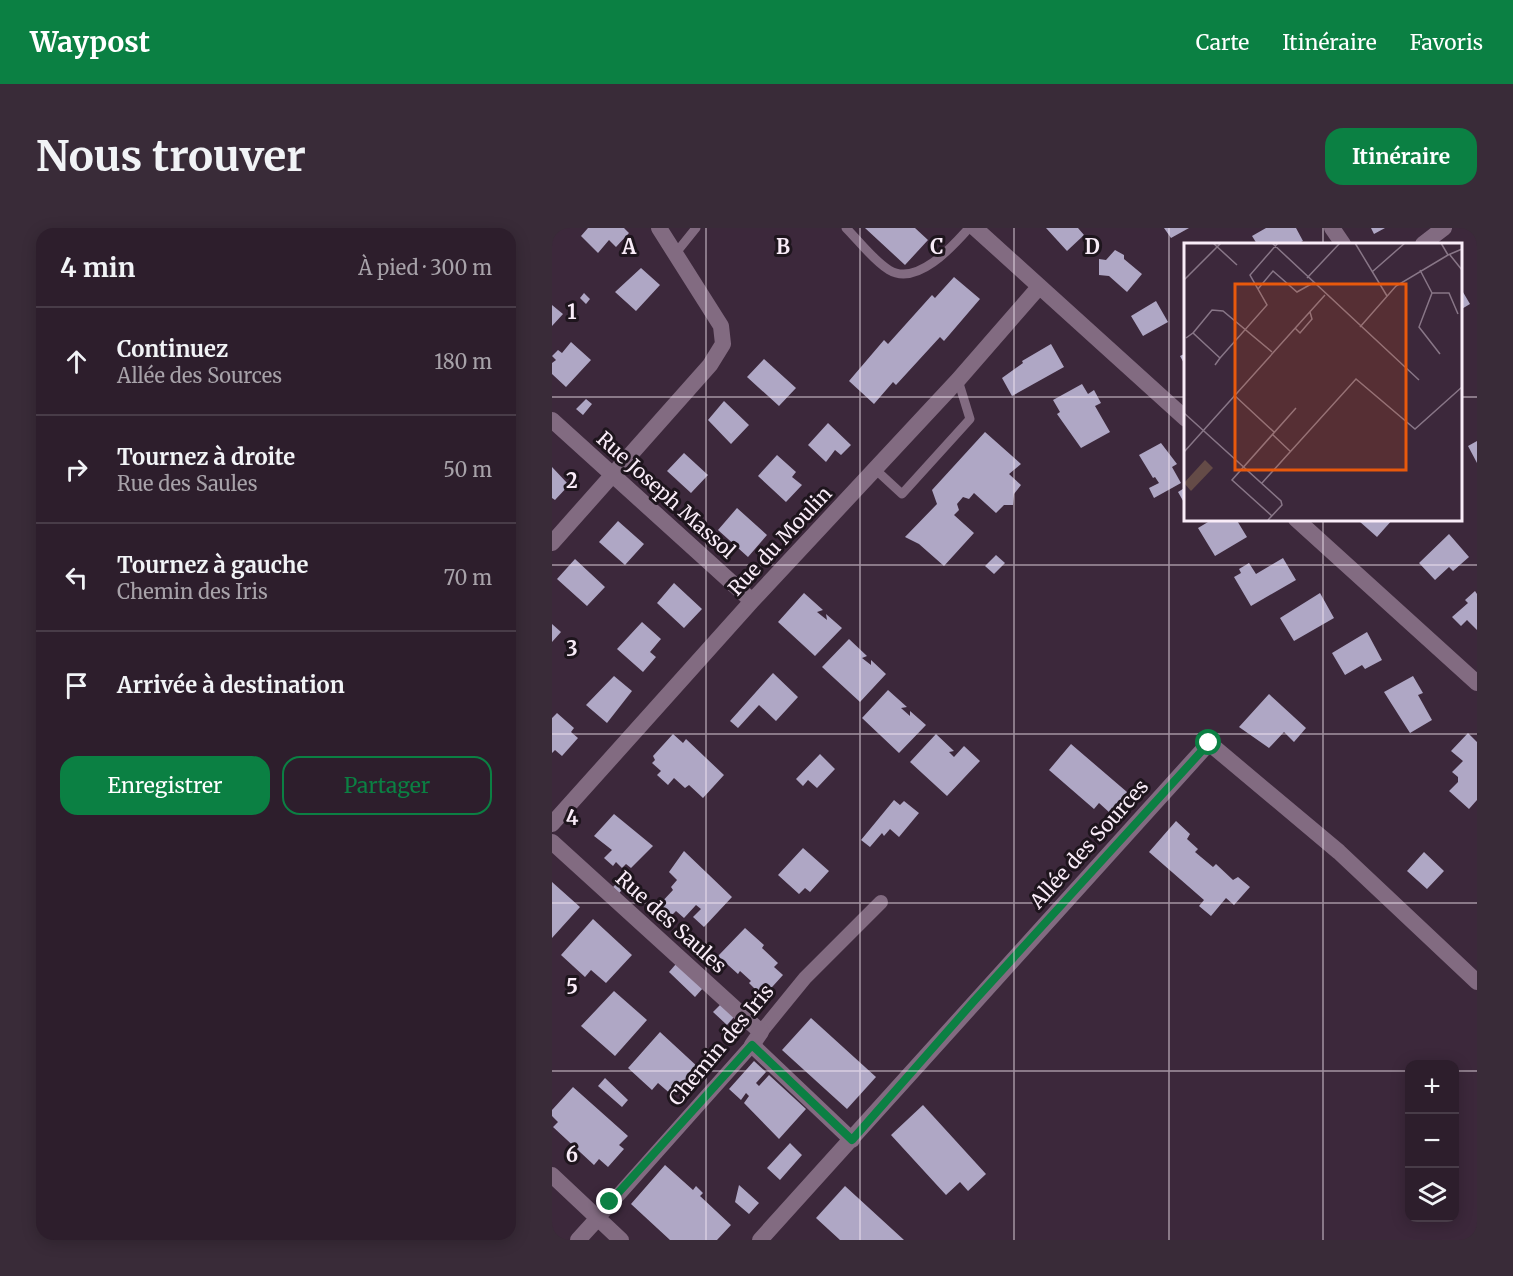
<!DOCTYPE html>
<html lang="fr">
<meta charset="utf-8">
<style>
:root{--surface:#2d1e2c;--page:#392b38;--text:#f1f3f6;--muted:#a7a2a9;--line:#483c48;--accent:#0b8043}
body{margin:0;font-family:Merriweather,serif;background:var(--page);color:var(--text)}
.controls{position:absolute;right:18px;bottom:18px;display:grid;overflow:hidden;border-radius:12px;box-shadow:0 3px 15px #0003}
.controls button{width:54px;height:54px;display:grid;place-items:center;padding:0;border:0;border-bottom:2px solid var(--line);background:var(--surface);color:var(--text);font:30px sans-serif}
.stop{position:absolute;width:18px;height:18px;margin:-14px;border:4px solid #0b8043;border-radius:50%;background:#fff}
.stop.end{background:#0b8043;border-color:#fff;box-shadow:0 2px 6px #0008}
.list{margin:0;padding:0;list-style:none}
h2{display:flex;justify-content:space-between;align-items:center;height:78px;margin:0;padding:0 24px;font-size:26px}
h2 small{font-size:20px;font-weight:400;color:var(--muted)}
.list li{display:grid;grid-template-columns:39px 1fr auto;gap:18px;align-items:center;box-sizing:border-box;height:108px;padding:0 24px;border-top:2px solid var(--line)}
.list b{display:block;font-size:22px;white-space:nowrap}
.list p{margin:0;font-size:20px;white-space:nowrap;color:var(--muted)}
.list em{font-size:20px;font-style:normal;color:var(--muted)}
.actions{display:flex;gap:12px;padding:18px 24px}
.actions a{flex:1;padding:14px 0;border:2px solid var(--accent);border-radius:18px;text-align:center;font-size:21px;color:var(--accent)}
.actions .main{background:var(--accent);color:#fff}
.icon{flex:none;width:33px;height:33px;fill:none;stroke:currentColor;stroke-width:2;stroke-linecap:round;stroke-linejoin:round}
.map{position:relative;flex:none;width:925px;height:1012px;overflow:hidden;border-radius:18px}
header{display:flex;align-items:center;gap:36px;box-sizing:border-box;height:84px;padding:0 30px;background:var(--accent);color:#fff}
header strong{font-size:28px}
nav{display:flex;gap:33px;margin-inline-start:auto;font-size:21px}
.intro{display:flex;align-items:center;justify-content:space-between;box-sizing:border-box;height:144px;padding:0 36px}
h1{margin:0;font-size:42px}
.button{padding:15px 27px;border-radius:18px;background:var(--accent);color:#fff;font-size:21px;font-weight:700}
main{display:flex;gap:36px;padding:0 36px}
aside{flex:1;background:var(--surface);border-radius:18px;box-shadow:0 3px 15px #0003}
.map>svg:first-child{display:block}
.building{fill:#afa7c5}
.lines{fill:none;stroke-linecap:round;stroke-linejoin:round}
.service{stroke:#826b81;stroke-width:9}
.pedestrian{stroke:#826b81;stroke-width:14}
.minor{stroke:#826b81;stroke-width:16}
.route{stroke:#0b8043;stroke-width:8}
.grid{fill:none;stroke:#f9ecf8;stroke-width:1.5;stroke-opacity:0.55}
.labels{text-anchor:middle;stroke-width:6;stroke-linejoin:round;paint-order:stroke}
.street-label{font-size:20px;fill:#f9ecf8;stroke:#1e151d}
.inset-road{fill:none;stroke:#887687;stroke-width:1.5}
.view{fill:#e8590c;fill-opacity:0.15;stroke:#e8590c;stroke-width:3}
.inset-edge{fill:none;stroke:#f9ecf8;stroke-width:3}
.grid-label{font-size:20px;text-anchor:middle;font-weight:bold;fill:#f9ecf8;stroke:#1e151d;stroke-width:6;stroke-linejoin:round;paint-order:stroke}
</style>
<header>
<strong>Waypost</strong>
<nav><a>Carte</a><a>Itinéraire</a><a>Favoris</a></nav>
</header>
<div class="intro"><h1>Nous trouver</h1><a class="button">Itinéraire</a></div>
<main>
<aside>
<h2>4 min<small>À pied · 300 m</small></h2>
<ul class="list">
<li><svg class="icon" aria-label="ahead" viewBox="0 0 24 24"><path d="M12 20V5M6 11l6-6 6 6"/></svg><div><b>Continuez</b><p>Allée des Sources</p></div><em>180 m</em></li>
<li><svg class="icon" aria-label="right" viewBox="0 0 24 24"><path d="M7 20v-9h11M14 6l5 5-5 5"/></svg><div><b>Tournez à droite</b><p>Rue des Saules</p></div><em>50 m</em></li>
<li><svg class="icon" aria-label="left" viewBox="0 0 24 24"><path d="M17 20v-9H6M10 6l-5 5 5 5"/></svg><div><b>Tournez à gauche</b><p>Chemin des Iris</p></div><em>70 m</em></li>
<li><svg class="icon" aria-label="arrive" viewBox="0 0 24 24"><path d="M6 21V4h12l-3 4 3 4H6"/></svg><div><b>Arrivée à destination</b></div></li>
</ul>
<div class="actions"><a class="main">Enregistrer</a><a>Partager</a></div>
</aside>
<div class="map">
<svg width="925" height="1012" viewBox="0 0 925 1012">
<rect width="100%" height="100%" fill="#3c283b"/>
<!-- building -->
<path class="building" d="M36,0H72L77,5L64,19L57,12L46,25L29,8Z
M313,0H363L376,12L353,37Z
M494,0H526L532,7L515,23Z
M612,0H637L619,10Z
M714,0H744L751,13L745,16H705L700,8Z
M819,0H833L822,6Z
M563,22L572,27V31L590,46L575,64L557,48L547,47V31L554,32Z
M89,40L108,57L84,83L63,64Z
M402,49L428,71L392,113L388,109L344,157L341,154L322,176L297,153L332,112L336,116L380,67L383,70Z
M908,59L918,76L908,82Z
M32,65L38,71L34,76L28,70Z
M604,73L616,94L591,108L579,88Z
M0,77L11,86L0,98Z
M19,114L39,132L14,159L0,146V135L4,132L0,128L6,122L10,125Z
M499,116L512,139L460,168L450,150L471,135L470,133Z
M634,125V139L628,128Z
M212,131L244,160L227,178L195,149Z
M530,156L536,166L542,162L549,175L543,178L558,204L529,220L505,186L508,184L501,172Z
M34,171L40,176L31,187L24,181Z
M172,173L197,197L179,216L156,192Z
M276,195L299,217L289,227L283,222L274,234L256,217Z
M433,204L469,236L457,246L469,257L462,266L461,277H452L444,285L422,265L417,271L411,269L405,276L407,282L402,287L422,305L392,338L367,316L353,309L385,276L380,262Z
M925,213V235L916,218Z
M609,215L625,236L620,239L629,255L602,270L597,260L607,255L603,249L601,250L587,227Z
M132,225L156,247L139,265L115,243Z
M225,227L244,244L240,249L250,257L234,274L206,248Z
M0,239L17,257L3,272L0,270Z
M634,259V278L626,264Z
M185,280L215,307L196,329L166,302Z
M661,291H684L695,309L663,328L646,300Z
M809,291H841L825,309L807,293Z
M66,293L92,316L73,337L47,314Z
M897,306L917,329L901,343L897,339L883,352L867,335Z
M444,327L453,335L442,346L433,338Z
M731,330L744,352L699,378L682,349L689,345L687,341L697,335L704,346Z
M23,331L53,359L35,378L5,351Z
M122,355L150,381L132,400L105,375Z
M923,363L925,366V402L915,392L909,398L900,389L916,375L913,372Z
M252,365L271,382L265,384L275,392L274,386L290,400L263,428L226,394Z
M768,365L782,390L742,413L728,390Z
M90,394L109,411L98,424L104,429L91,444L65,421Z
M0,396L9,404L0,414Z
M815,404L830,432L813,441L810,437L793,447L780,425Z
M297,411L315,428L310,430L319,437V432L334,446L308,474L270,439Z
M221,445L246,469L224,493L207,477L186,500L178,493Z
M62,448L80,463L55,495L34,477Z
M861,448L871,465L866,467L880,492L858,505L832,464Z
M336,462L355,479L349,480L358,488V483L374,497L347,525L310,490Z
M717,466L754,500L742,514L732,504L717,520L687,499Z
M5,485L22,500L19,504L26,510L10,528L3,522L0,525V490Z
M916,505L925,514V572L917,581L897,563L906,554V549L900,544L911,533L899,523Z
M121,506L131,515L134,511L172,547L151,570L137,557L133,560L122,550L116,557L105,547L109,543L100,535L103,532L101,528Z
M384,506L402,523L397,524L402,529L412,518L428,533L395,568L358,534Z
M519,516L575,564L558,585L547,575L542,581L497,542Z
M268,526L283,541L265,560L256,552L251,558L244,551Z
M342,572L348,577L352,573L367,585L347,609L338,601L332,608L330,605L318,619L309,612Z
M62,586L101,618L79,640L74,636L70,640L64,634L61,638L52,630L60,622L42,608Z
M624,593L638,606L635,611L646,621L643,624L661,639L664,636L681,652L686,649L698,659L682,677L674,670L659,688L647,678L652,672L597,624Z
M251,620L277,643L258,664L253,660L247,666L226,647Z
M132,623L180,669L152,699L141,689L149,681L144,677L132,690L124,683L119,688L107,677L121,662L119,659L125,652L117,644Z
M872,624L892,643L875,661L855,643Z
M67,653L73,659L67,665L61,659Z
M0,654L28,679L0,710Z
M41,691L80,727L54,755L39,742L33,749L9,727Z
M193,700L212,717L210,720L226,735L222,739L231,747L211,769L197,755L199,753L188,743L186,746L166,728Z
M124,736L151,760L143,769L117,744Z
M62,763L95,792L63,828L29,798Z
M169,776L182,789L175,797L161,784Z
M259,790L324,849L295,881L230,822Z
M108,804L147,840L121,868L106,855L100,862L76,840Z
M202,833L214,844L204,855L207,858L217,847L254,881L227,911L192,875L197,868L194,865L189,872L177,861Z
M53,850L76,872L70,879L46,858Z
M21,859L76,908L67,917L72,921L56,939L47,931L42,937L1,899L6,894L0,888V882Z
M371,877L434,946L416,963L408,954L394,967L339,907Z
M238,915L250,927L228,952L215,940Z
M113,937L141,962L144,958L151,965L148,968L179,997L165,1012H118L79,976Z
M187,957L207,975L197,986L183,974Z
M293,958L352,1012H288L264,990Z"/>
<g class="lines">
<!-- service -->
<path class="service" d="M294,0C307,13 321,32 337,42C365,59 401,18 417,0
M123,26L144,0
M324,242L350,266L418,191L406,152"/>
<!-- pedestrian -->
<path class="pedestrian" d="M209,804L253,750L329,674
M46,990L200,817"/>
<!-- minor -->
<path class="minor" d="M423,0L634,191
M780,0L791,16
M871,16L892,0
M0,192L200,373
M744,291L925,455
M0,315L158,137L171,116L169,98L107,0
M0,596L200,373L406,152L487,59
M0,614L209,804L200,817L300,912
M0,947L69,1012
M26,1012L46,990
M208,1012L657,515L787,624L925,754"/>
</g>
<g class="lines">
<!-- route -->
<path class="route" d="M58,974L200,817L300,912L422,773L657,515"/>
</g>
<!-- grid -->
<path class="grid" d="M154,0V1012M308,0V1012M462,0V1012M617,0V1012M771,0V16M0,169H634M908,169H925M771,291V1012M0,337H925M0,506H925M0,675H925M0,843H858M902,843H925"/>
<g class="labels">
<!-- street labels -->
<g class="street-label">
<text transform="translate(114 267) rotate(42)" y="7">Rue Joseph Massol</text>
<text transform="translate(228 313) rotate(-47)" y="7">Rue du Moulin</text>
<text transform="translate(537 616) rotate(-48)" y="7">Allée des Sources</text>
<text transform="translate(119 694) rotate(42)" y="7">Rue des Saules</text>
<text transform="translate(169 817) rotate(-50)" y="7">Chemin des Iris</text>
</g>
</g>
<!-- overview -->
<g transform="translate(632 15)">
<rect width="278" height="278" fill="#3c283b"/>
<path d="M21,217L29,225L7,248L0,240Z" fill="#644b47"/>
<path class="inset-road" d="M29,0L53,22M88,0L235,137M171,0L203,53M257,0L264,12L278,6M266,12L278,27M236,27L248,50L235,84L256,111M188,29L221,0M123,35L156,0M0,37L37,0M74,46L89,28L113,49L129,40M248,50H265L274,71M176,84L212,43L264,12M111,85L116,90L128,76L126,69M9,90L28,67L39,68L88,109M2,95L9,90L36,115L31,122M36,115L83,62L66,32L94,0M50,152L90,189M0,170L97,258L98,262L84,277M88,191L107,209M0,209L141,52M78,240L172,136L231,186L278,144M88,273L48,237L112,165"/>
<path class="view" d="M51,41H222V227H51Z"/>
<rect width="278" height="278" class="inset-edge"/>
</g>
<g class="grid-label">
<text x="77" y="26">A</text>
<text x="231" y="26">B</text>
<text x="385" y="26">C</text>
<text x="540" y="26">D</text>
<text x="20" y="91">1</text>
<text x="20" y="260">2</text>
<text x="20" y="428">3</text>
<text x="20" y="597">4</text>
<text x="20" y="766">5</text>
<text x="20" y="934">6</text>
</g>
</svg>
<div class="controls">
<button>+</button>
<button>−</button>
<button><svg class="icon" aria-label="layers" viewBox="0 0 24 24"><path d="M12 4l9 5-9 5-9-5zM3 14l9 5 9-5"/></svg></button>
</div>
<div class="stop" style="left:657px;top:515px"></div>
<div class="stop end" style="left:58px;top:974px"></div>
</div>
</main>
